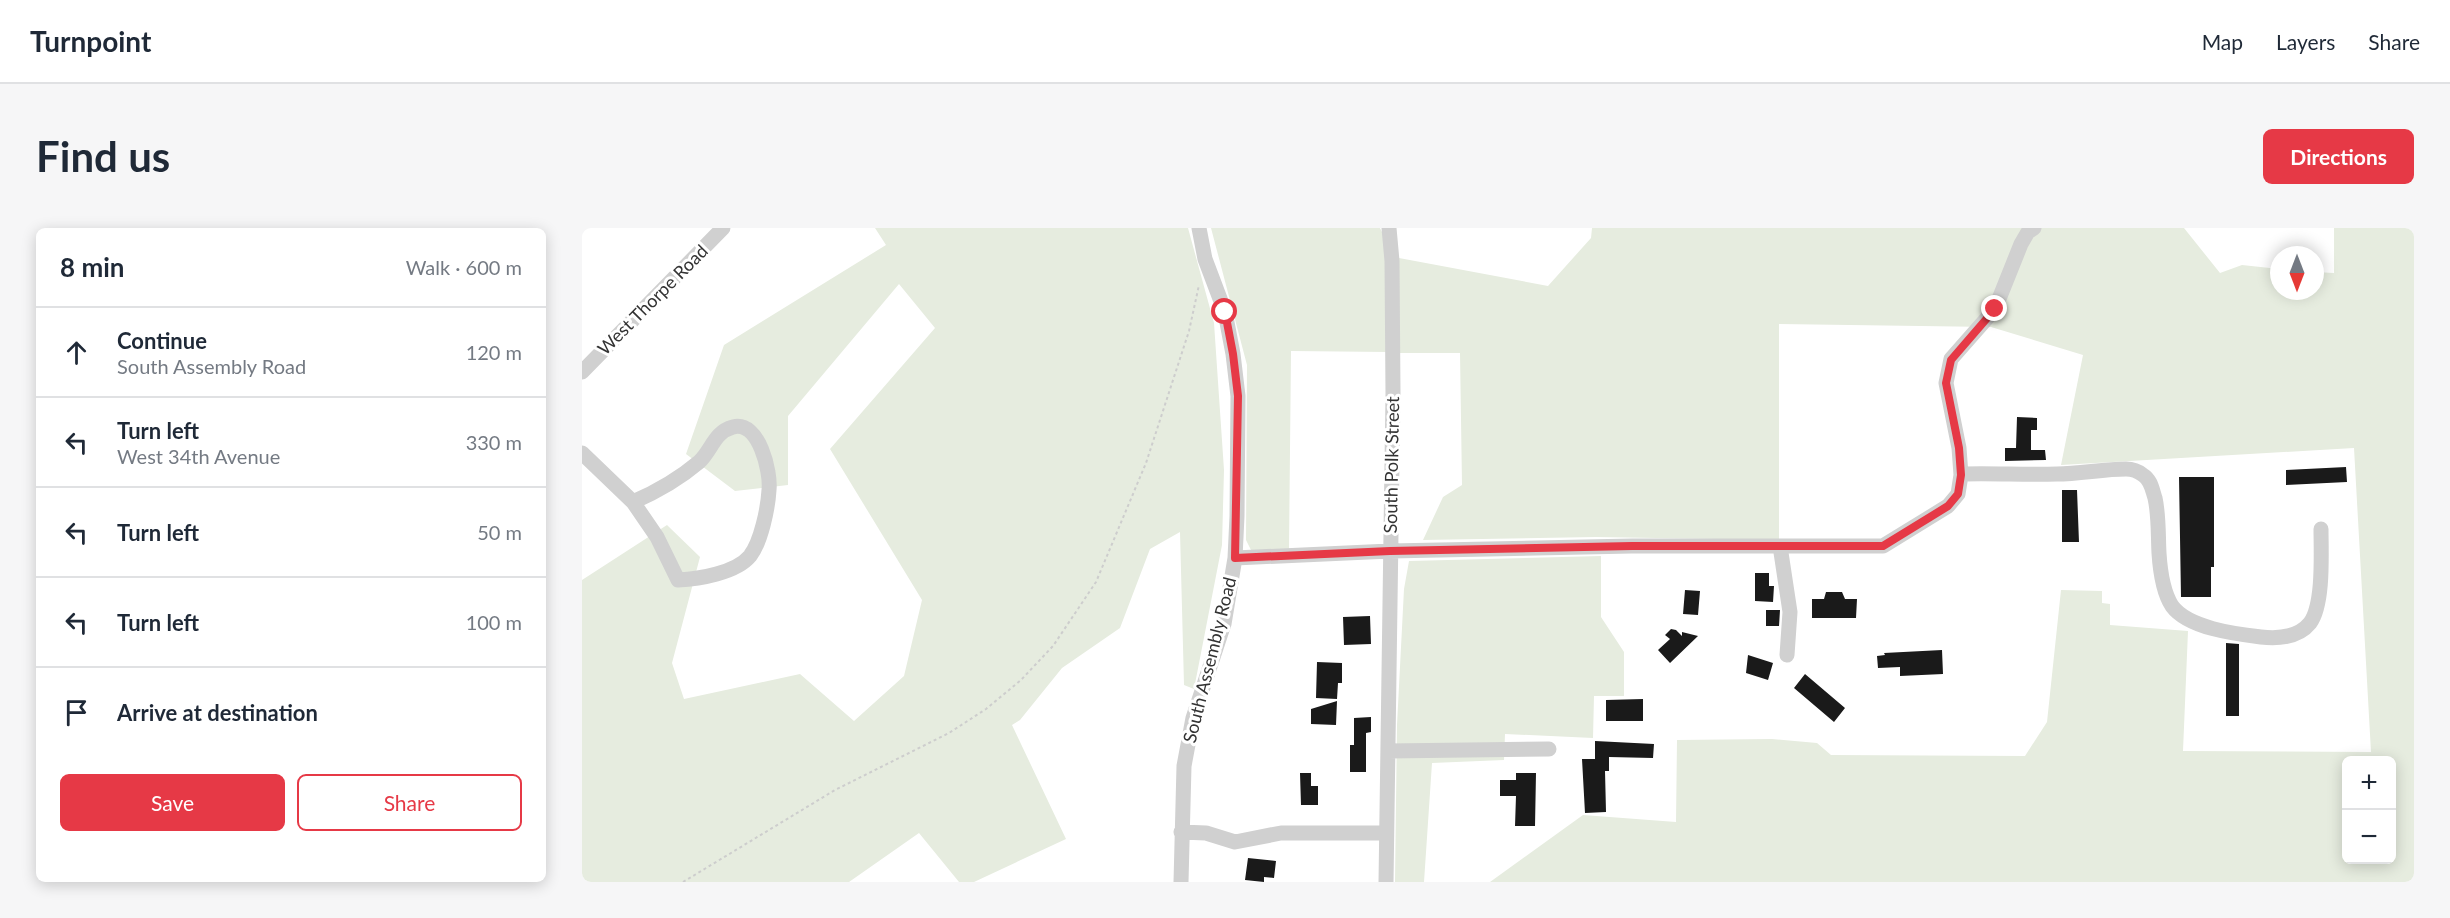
<!DOCTYPE html>
<meta charset="utf-8">
<style>
:root{--surface:#fff;--page:#f6f6f7;--text:#1f2937;--muted:#747a83;--line:#e0e1e3;--accent:#e63946}
body{margin:0;font-family:Lato,sans-serif;background:var(--page);color:var(--text)}
.controls{position:absolute;right:18px;bottom:18px;display:grid;overflow:hidden;border-radius:9px;box-shadow:0 3px 15px #0003}
.controls button{width:54px;height:54px;display:grid;place-items:center;padding:0;border:0;border-bottom:2px solid var(--line);background:var(--surface);color:var(--text);font:30px sans-serif}
.compass{position:absolute;left:1688px;top:18px;width:54px;height:54px;border-radius:50%;background:var(--surface);box-shadow:0 3px 15px #0003;rotate:180deg}
.stop{position:absolute;width:18px;height:18px;margin:-14px;border:4px solid #e63946;border-radius:50%;background:#fff}
.stop.end{background:#e63946;border-color:#fff;box-shadow:0 2px 6px #0008}
.list{margin:0;padding:0;list-style:none}
h2{display:flex;justify-content:space-between;align-items:center;height:78px;margin:0;padding:0 24px;font-size:26px}
h2 small{font-size:20px;font-weight:400;color:var(--muted)}
.list li{display:grid;grid-template-columns:39px 1fr auto;gap:18px;align-items:center;box-sizing:border-box;height:90px;padding:0 24px;border-top:2px solid var(--line)}
.list b{display:block;font-size:22px;white-space:nowrap}
.list p{margin:0;font-size:20px;white-space:nowrap;color:var(--muted)}
.list em{font-size:20px;font-style:normal;color:var(--muted)}
.actions{display:flex;gap:12px;padding:18px 24px}
.actions a{flex:1;padding:14px 0;border:2px solid var(--accent);border-radius:9px;text-align:center;font-size:21px;color:var(--accent)}
.actions .main{background:var(--accent);color:#fff}
.icon{flex:none;width:33px;height:33px;fill:none;stroke:currentColor;stroke-width:2;stroke-linecap:round;stroke-linejoin:round}
.map{position:relative;flex:none;width:1832px;height:654px;overflow:hidden;border-radius:9px}
header{display:flex;align-items:center;gap:36px;box-sizing:border-box;height:84px;padding:0 30px;background:var(--surface);border-bottom:2px solid var(--line)}
header strong{font-size:28px}
nav{display:flex;gap:33px;margin-inline-start:auto;font-size:21px}
.intro{display:flex;align-items:center;justify-content:space-between;box-sizing:border-box;height:144px;padding:0 36px}
h1{margin:0;font-size:42px}
.button{padding:15px 27px;border-radius:9px;background:var(--accent);color:#fff;font-size:21px;font-weight:700}
main{display:flex;gap:36px;padding:0 36px}
aside{flex:1;background:var(--surface);border-radius:9px;box-shadow:0 3px 15px #0003}
.map>svg:first-child{display:block}
.green{fill:#e6ecdf;fill-rule:evenodd}
.building{fill:#1a1a1a}
.lines{fill:none;stroke-linecap:round;stroke-linejoin:round}
.path{stroke:#cdcdcd;stroke-width:2;stroke-dasharray:3 3;stroke-linecap:butt}
.minor{stroke:#d0d0d0;stroke-width:15}
.route{stroke:#e63946;stroke-width:8}
.labels{text-anchor:middle;stroke-width:6;stroke-linejoin:round;paint-order:stroke}
.street-label{font-size:18px;fill:#333;stroke:#fff}
</style>
<header>
<strong>Turnpoint</strong>
<nav><a>Map</a><a>Layers</a><a>Share</a></nav>
</header>
<div class="intro"><h1>Find us</h1><a class="button">Directions</a></div>
<main>
<aside>
<h2>8 min<small>Walk · 600 m</small></h2>
<ul class="list">
<li><svg class="icon" aria-label="ahead" viewBox="0 0 24 24"><path d="M12 20V5M6 11l6-6 6 6"/></svg><div><b>Continue</b><p>South Assembly Road</p></div><em>120 m</em></li>
<li><svg class="icon" aria-label="left" viewBox="0 0 24 24"><path d="M17 20v-9H6M10 6l-5 5 5 5"/></svg><div><b>Turn left</b><p>West 34th Avenue</p></div><em>330 m</em></li>
<li><svg class="icon" aria-label="left" viewBox="0 0 24 24"><path d="M17 20v-9H6M10 6l-5 5 5 5"/></svg><div><b>Turn left</b></div><em>50 m</em></li>
<li><svg class="icon" aria-label="left" viewBox="0 0 24 24"><path d="M17 20v-9H6M10 6l-5 5 5 5"/></svg><div><b>Turn left</b></div><em>100 m</em></li>
<li><svg class="icon" aria-label="arrive" viewBox="0 0 24 24"><path d="M6 21V4h12l-3 4 3 4H6"/></svg><div><b>Arrive at destination</b></div></li>
</ul>
<div class="actions"><a class="main">Save</a><a>Share</a></div>
</aside>
<div class="map">
<svg width="1832" height="654" viewBox="0 0 1832 654">
<rect width="100%" height="100%" fill="#fff"/>
<!-- green -->
<path class="green" d="M293,0H606L632,95L642,242L640,317L612,461L602,457L598,304L568,321L538,400L480,440L438,492L430,497L484,611L392,654H377L337,605L267,654H0V352L85,297L118,329L90,435L102,471L218,446L272,493L322,448L340,372L248,221L353,100L317,56L206,188V257L153,263L104,226L142,117L304,17Z
M629,0H798L803,10L806,124L709,123L707,322H669L664,312L665,137Z
M1010,0H1602L1638,45L1660,37L1697,41V63H1733V44L1752,45V0H1832V654H908L1001,587L1094,594L1095,512L1190,511L1235,515L1249,527L1443,528L1465,494L1479,362L1520,363V375L1528,376V397L1606,403L1601,523L1789,524L1772,220L1479,237L1501,127L1409,99L1197,96V312L1014,309L841,312L861,269L880,257L878,125H816L817,30L966,58L1009,10ZM1764,532H1810V632H1764Z
M1019,328V389L1042,424V468H1012L1011,510L923,506L922,532L850,535L842,654H813L815,497L822,361L827,333Z"/>
<!-- building -->
<path class="building" d="M1435,189L1455,190V202H1449V222H1463L1464,232L1423,233V220H1434Z
M1764,239L1765,254L1704,257V242Z
M1597,249H1632V339H1629V369H1599Z
M1480,262H1495L1497,314H1480Z
M1173,345H1187V358H1192L1191,374L1173,373Z
M1103,362L1118,363L1116,387L1101,386Z
M1244,364H1260L1263,371H1275L1274,390H1230V371H1242Z
M1184,382H1198L1197,398H1184Z
M788,388L789,416L762,417L761,389Z
M1089,401L1094,402L1100,408V404L1116,408L1088,435L1076,422L1088,411L1083,407Z
M1644,415L1657,416V488H1644Z
M1360,422L1361,446L1318,448V439L1296,440L1295,428L1303,427L1302,425Z
M1166,427L1191,435L1186,452L1164,445Z
M735,434L760,435V455H756L755,471L734,470Z
M1223,446L1263,480L1252,494L1212,460Z
M1061,471V493H1024V472Z
M755,473L754,497L729,496V481Z
M789,489V504L784,505V544H768V517H772V490Z
M1013,513L1072,516L1071,530L1027,529V543H1023L1024,584L1003,585L1000,531H1013Z
M718,545H729V558H736V577H719Z
M934,545H954L953,598H933L934,568H918V552H934Z
M666,630L694,633L692,650L682,649V654L663,652Z"/>
<g class="lines">
<!-- path -->
<path class="path" d="M101,654L253,562L367,505L404,481L439,452L471,418L514,354L564,235L607,103L617,57"/>
<!-- minor -->
<path class="minor" d="M0,144L141,0
M0,225L51,274L75,309L96,352C117,351 154,345 168,328C179,314 186,280 187,262C189,244 177,192 151,199C132,204 130,222 117,234C97,251 74,264 51,274
M1379,246C1411,245 1443,247 1475,246C1498,246 1521,241 1544,241C1549,241 1556,243 1561,247C1569,252 1570,261 1573,270C1577,288 1576,307 1577,325C1578,341 1581,364 1590,378C1606,400 1653,406 1679,409C1697,411 1716,410 1728,395C1742,376 1739,324 1739,301
M1198,318L1208,384L1205,427
M653,330L808,323L1050,318H1301L1366,278L1376,266L1379,247L1377,220L1364,155L1369,131L1413,81L1439,16L1446,4L1452,0
M806,523L967,521
M599,604L624,605L653,614L699,605H804
M599,654L602,538L611,490L642,396L653,330L655,288L656,168L651,126L643,84L623,31L617,0
M804,654L811,166L810,33L807,0"/>
</g>
<g class="lines">
<!-- route -->
<path class="route" d="M643,84L651,126L656,168L653,330L808,323L1050,318H1301L1366,278L1376,266L1379,247L1377,220L1364,155L1369,132L1413,81"/>
</g>
<g class="labels">
<!-- street labels -->
<g class="street-label">
<text transform="translate(71 72) rotate(-45)" y="6">West Thorpe Road</text>
<text transform="translate(810 237) rotate(-89)" y="6">South Polk Street</text>
<text transform="translate(628 432) rotate(-76)" y="6">South Assembly Road</text>
</g>
</g>
</svg>
<div class="controls">
<button>+</button>
<button>−</button>
</div>
<svg class="compass" viewBox="-18 -18 36 36"><path d="M0-13l5 13h-10z" fill="#e53935"/><path d="M0 13l5-13h-10z" fill="#747a83"/></svg>
<div class="stop" style="left:643px;top:84px"></div>
<div class="stop end" style="left:1413px;top:81px"></div>
</div>
</main>
